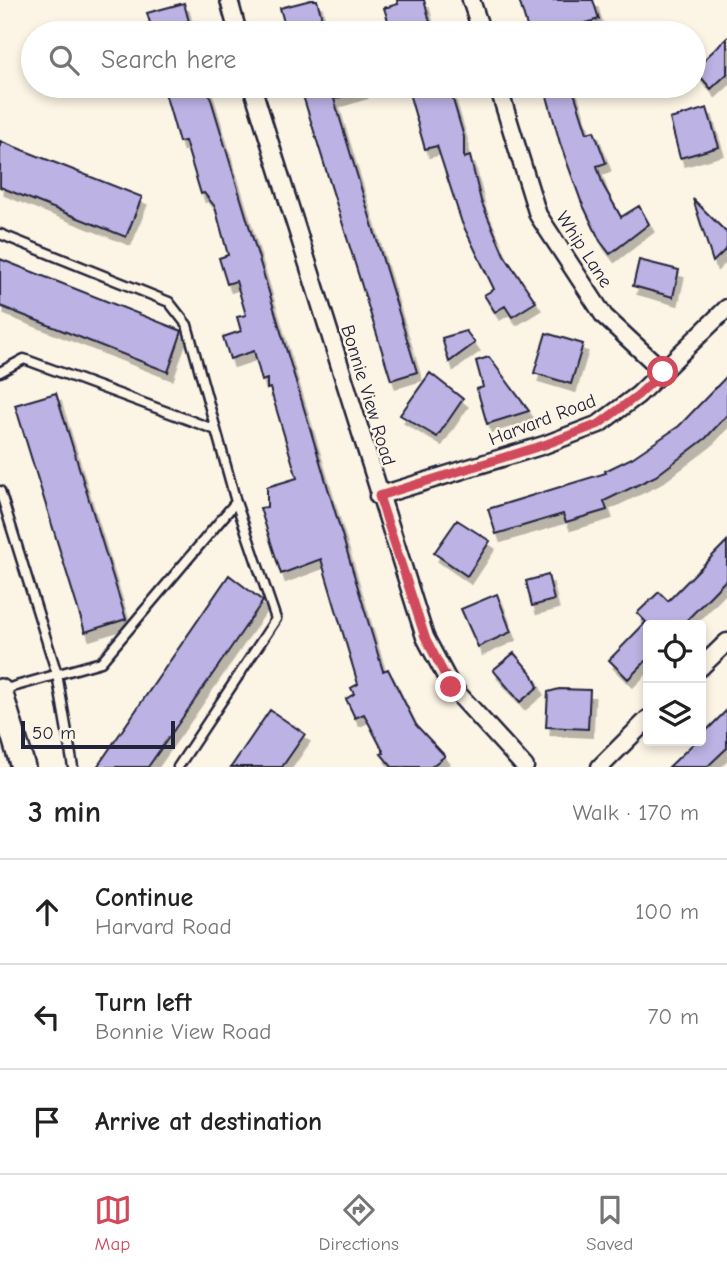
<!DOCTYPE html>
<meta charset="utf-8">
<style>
:root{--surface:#fff;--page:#f2f2f2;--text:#222;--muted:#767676;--line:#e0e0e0;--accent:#d1495b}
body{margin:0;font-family:"Comic Neue",sans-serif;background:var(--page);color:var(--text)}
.controls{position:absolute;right:21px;bottom:21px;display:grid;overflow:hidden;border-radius:7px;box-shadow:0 4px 10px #0003}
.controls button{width:63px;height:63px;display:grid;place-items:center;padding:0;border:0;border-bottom:2px solid var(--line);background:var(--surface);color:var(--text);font:35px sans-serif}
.scale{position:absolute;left:21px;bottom:18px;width:154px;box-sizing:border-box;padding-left:7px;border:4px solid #22223b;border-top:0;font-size:19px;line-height:24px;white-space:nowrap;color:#22223b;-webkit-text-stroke:5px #fcf5e5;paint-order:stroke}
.stop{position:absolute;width:21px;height:21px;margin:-16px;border:5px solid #d1495b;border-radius:50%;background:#fff}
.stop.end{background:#d1495b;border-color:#fff;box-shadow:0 2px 7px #0008}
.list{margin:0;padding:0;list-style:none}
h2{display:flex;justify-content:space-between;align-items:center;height:91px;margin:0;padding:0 28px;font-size:30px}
h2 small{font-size:23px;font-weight:400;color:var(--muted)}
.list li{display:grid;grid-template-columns:46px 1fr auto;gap:21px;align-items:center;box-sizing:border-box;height:105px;padding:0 28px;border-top:2px solid var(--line)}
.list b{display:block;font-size:26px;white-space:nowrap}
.list p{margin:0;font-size:23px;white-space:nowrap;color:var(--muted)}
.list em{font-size:23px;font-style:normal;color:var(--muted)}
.icon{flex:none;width:38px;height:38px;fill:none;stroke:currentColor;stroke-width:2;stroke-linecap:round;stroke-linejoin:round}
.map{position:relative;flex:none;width:727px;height:767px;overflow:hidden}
.search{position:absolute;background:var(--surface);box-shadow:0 4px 10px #0003;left:21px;right:21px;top:21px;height:77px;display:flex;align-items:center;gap:18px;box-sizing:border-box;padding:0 24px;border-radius:38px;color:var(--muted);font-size:26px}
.sheet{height:406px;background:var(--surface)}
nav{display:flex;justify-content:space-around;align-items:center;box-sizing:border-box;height:98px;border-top:2px solid var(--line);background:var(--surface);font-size:19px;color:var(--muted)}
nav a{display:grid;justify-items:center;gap:4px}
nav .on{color:var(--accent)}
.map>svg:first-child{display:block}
.building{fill:#bcb2e3;stroke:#22223b;stroke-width:2;filter:url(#shadow)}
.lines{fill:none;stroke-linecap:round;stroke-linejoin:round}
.service-casing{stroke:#22223b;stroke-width:13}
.minor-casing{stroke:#22223b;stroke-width:21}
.secondary-casing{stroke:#22223b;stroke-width:28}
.service{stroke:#fcf5e5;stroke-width:8}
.minor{stroke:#fcf5e5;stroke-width:16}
.secondary{stroke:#fcf5e5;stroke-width:23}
.route{stroke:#d1495b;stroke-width:9}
.labels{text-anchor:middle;stroke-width:5;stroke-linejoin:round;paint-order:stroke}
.street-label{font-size:19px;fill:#22223b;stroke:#fcf5e5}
</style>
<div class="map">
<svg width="727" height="767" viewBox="0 0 727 767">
<defs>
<filter id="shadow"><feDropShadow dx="4.5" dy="8" stdDeviation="0" flood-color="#0004"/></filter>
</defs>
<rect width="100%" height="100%" fill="#fcf5e5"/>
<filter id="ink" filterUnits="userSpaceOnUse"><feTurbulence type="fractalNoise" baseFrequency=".0143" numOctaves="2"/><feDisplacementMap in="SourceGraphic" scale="14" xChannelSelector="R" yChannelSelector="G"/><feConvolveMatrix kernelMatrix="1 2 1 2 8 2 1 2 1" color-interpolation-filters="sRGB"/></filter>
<g filter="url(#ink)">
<!-- building -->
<path class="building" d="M311,0H317L326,33H287L280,8Z
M397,0H424L430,22L392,33L384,8L398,4Z
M519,0H593L599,19L566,29L567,33H529Z
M184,3L192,33H153L147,13Z
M727,38V74L711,89L694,69Z
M163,86H207L383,671L388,669L416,725L445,756L431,767H392L381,754L384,753L364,714L355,718L346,699L354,694L351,688L358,684L321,559L281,574L260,508L267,507V487L297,478L270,388L267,389V379L262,381L254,351L230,359L223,337L241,331L237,317L246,315L236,281L227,284L219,258L228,255L215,207L204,193L201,194L185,141L179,142Z
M300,86H363V90L334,99L417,372L391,380Z
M407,86H449L464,137V158L470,156L481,201L504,255L536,302L512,317L505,306L495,312L484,295L494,289L462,223L437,146L425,149Z
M556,86H572L587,133L594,131L606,163L597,166L603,185L621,217L639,206L649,224L610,254L600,241L581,201L560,143L545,89Z
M707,108L719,147L680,158L670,119Z
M0,141L142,197L126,237L0,187Z
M693,199L727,233V248L713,262Z
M0,259L182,331L168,372L0,306Z
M639,260L679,270L673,297L633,286Z
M466,331L475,343L449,362L442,338Z
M546,333L583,344L571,384L534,373Z
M489,357L529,411L487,424L477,389L483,387L476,361Z
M430,373L463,399L437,437L400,415Z
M727,376V415L706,438L656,476L604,501L607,510L566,522L563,514L496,534L488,509L606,473L605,471L632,458L679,426Z
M56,393L126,619L85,632L15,405Z
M457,520L490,541L467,576L434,553Z
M727,541V579L682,625H648V659L628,679L609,660L646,622L637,613L659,592L668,601Z
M229,575L263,601L190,707L148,767H97Z
M548,575L554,600L532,606L526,581Z
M497,594L511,632L478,647L461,609Z
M514,653L533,675L538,687L520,702L493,670Z
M559,689L590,690L588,729L546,727L548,692Z
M270,710L305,734L282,767H231Z
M727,710V748L707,767H669L696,741H701V736Z"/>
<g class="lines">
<defs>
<path id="service" d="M0,234L169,302L187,325L236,502L101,662L2,690
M0,372L24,359L216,430
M0,491L57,674L73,767
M178,767L276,619L236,502"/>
<path id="minor" d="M229,0L238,33
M471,0L482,33
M252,86L425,637L451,686L525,767
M498,86L538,215L604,316L663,371
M378,496L544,445L599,424L638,395L727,308
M701,667L727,642
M600,767L648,719"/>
<path id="secondary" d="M0,691L23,767"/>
</defs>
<!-- service casing -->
<use href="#service" class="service-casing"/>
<!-- minor casing -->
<use href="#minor" class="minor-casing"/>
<!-- secondary casing -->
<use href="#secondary" class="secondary-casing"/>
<!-- service -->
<use href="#service" class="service"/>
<!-- minor -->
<use href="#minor" class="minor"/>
<!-- secondary -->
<use href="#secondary" class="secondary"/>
</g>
</g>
<g class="lines" filter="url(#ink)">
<!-- route -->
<path class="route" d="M451,687L425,637L379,496L544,445L599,424L638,395L663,372"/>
</g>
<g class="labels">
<!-- street labels -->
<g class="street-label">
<text transform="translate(585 249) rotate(57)" y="7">Whip Lane</text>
<text transform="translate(369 395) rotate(73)" y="7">Bonnie View Road</text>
<text transform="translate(542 419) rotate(-21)" y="7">Harvard Road</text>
</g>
</g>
</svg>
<div class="controls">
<button><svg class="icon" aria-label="locate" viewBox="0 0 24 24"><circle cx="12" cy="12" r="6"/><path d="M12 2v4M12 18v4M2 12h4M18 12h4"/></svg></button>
<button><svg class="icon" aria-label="layers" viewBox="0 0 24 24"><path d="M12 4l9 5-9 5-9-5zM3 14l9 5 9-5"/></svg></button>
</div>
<div class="scale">50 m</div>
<div class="stop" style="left:663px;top:372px"></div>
<div class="stop end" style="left:451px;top:687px"></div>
<div class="search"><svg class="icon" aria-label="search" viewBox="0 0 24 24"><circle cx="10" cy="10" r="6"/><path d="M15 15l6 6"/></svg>Search here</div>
</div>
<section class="sheet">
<h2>3 min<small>Walk · 170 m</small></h2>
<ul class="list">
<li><svg class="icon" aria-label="ahead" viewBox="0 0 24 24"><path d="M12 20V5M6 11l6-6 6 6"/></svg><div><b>Continue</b><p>Harvard Road</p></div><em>100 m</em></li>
<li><svg class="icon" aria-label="left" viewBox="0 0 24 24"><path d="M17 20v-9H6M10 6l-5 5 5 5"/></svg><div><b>Turn left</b><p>Bonnie View Road</p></div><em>70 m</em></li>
<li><svg class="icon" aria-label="arrive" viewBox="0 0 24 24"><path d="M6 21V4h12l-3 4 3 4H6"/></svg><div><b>Arrive at destination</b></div></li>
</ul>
</section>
<nav>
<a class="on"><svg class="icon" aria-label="map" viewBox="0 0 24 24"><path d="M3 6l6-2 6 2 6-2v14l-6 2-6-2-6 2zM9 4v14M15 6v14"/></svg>Map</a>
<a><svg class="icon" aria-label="directions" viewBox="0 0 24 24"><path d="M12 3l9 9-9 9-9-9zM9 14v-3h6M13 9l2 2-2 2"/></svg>Directions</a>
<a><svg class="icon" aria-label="saved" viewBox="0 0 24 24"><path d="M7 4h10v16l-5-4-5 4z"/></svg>Saved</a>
</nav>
